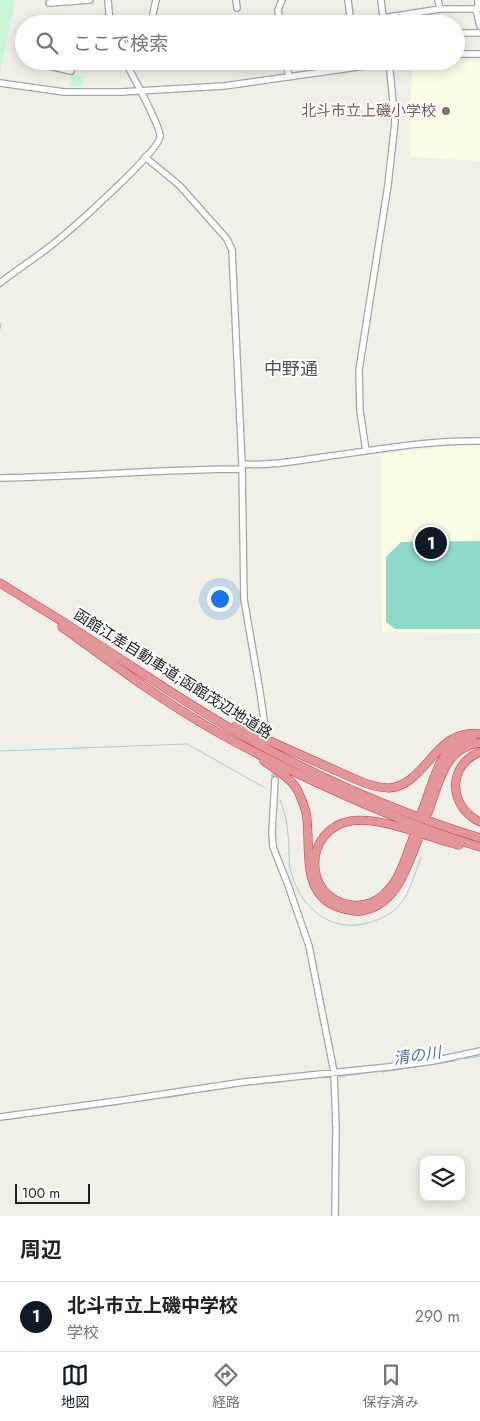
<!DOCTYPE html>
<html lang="ja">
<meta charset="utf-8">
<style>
:root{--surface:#fff;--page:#f2f2f2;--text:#222;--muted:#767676;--line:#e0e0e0;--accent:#111827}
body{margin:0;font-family:Jost,"Noto Sans JP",sans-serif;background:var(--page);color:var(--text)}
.controls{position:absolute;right:15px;bottom:15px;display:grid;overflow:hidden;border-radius:10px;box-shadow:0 2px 12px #0003}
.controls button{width:45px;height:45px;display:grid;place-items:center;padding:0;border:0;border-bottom:1px solid var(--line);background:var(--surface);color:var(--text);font:25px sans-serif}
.scale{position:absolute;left:15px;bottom:12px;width:75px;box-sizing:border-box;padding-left:5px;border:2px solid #212121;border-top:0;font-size:14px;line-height:18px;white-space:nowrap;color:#212121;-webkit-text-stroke:4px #fff;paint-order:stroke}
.you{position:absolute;left:219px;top:598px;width:18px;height:18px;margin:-12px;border:4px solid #fff;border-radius:50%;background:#1a73e8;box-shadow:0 0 0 8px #1a73e833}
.badge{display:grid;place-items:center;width:32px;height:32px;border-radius:50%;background:var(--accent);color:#fff;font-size:16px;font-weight:700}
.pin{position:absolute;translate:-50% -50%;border:2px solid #fff;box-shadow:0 1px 5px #0006}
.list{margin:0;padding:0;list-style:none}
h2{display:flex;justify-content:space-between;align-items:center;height:65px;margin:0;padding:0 20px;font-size:21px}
h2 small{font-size:16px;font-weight:400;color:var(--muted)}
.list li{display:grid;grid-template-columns:32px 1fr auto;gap:15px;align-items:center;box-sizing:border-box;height:70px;padding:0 20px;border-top:1px solid var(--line)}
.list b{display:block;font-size:19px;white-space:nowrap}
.list p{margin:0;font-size:16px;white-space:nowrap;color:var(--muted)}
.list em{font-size:16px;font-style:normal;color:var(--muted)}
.icon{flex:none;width:28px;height:28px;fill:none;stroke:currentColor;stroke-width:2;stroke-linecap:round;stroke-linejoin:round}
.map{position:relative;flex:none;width:480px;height:1216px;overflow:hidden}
.search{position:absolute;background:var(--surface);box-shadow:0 2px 12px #0003;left:15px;right:15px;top:15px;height:55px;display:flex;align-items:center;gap:12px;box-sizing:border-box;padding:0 18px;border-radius:28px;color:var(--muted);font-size:19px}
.sheet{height:135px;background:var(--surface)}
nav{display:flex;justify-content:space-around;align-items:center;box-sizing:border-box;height:70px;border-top:1px solid var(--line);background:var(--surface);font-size:14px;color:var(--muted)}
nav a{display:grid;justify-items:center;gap:2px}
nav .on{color:var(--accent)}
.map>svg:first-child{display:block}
.education{fill:#f9fde4}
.park{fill:#c9f6d4}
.pitch{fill:#8cdac7}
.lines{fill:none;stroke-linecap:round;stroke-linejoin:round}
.stream{stroke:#acc9db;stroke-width:1}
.minor-tunnel{stroke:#c7c6c0;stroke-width:5.5;stroke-dasharray:5.5 3;stroke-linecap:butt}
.minor-casing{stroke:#a5a5a5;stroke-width:8}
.highway-casing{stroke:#d03452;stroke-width:9}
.minor{stroke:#fff;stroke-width:5.5}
.highway{stroke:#e29698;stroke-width:8}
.education-dot{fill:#8d6e63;stroke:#fff;stroke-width:2}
.labels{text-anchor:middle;stroke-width:4;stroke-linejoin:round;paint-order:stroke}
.education-label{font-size:15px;fill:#785e54;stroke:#fff;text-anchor:end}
.street-label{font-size:15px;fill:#212121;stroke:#fff}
.water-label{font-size:16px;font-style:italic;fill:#5271ab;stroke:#fff}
.quarter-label{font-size:18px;fill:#545454;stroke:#fff}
</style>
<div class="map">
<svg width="480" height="1216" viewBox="0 0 480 1216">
<rect width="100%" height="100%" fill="#f0efe8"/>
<!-- education -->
<path class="education" d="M462,60L480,61V161L410,157L412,65Z
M480,445V633L382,632L381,454L453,446Z"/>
<!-- park -->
<path class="park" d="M0,0H15L0,73Z
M72,74L85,77L82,87L69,86Z"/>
<!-- pitch -->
<path class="pitch" d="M480,541V629H395L386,622V557L401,542Z"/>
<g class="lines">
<!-- stream -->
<path class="stream" d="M0,323L1,324L0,329
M0,751L187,744L265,788
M280,800C287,816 288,832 289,849C289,855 289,862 290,868C297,902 326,932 363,924C405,915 408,893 421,857
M465,1059L480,1056
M382,1072L455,1061
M337,1077L373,1072
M294,1080L324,1077
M250,1085L282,1082
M203,1092L239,1086
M166,1098L194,1093
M133,1102L154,1099
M100,1107L122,1104
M71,1111L89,1109
M31,1116L61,1112
M3,1120L21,1118"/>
<!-- minor-tunnel -->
<path class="minor-tunnel" d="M268,748L275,780"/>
<defs>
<path id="minor" d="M108,0L110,24
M236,0L237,8
M348,0L351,24
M381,0L384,24
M438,0L440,9
M478,0V9
M49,3L90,0
M383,18L440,9H476L480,26
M90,24L109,17
M145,24L151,23L156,0
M280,24L278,10L282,0
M456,33H480
M456,54H480
M37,61V63L71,71L74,61
M286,61L289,77
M0,83L64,92H121L224,86L400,61
M145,157L179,185L227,239L232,250L242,464L244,599L260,692L266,734
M0,283C19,268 40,255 58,240C74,227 159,151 160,137C161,126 132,75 125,61
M366,451L360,411L359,370L388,185L395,122L389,61
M242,464C269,466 296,461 323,457C375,450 428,440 480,441
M0,478C81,477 161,469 242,469
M275,780L272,832L273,847L288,885L309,946L334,1072L336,1128L335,1216
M0,1117L124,1100L244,1082L388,1067L433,1061L480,1051"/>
<path id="highway" d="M0,583C25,599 50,613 74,629C134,667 192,708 254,742C326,781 402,814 480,838
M62,627C107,659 152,694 200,722C229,740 260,755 290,770C352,800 414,827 480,847
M236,726L355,779C366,784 377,788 389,788C427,785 435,727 480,734
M480,752C446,766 449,807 480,822
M264,761C275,769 291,778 298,791C301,798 304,805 306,812C312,843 299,890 335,906C343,909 352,912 361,911C396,906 406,869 418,840
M422,811C429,794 436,765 448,751C454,745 463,741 472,738
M428,813C439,784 444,747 480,743
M413,838C406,855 401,877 388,890C379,901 365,907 351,905C302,898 303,829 351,821C381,816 428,838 459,845"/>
</defs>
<!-- minor casing -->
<use href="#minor" class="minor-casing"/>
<!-- highway casing -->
<use href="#highway" class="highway-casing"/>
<!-- minor -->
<use href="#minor" class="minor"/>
<!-- highway -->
<use href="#highway" class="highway"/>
</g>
<!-- markers -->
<circle class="education-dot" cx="446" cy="111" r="5"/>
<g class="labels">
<!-- education labels -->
<g class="education-label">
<text x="436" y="116">北斗市立上磯小学校</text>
</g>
<!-- street labels -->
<g class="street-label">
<text transform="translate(173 674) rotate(32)" y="5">函館江差自動車道;函館茂辺地道路</text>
</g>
<!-- water labels -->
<g class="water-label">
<text transform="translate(417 1055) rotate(-8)" y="6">清の川</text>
</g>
<!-- quarter labels -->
<g class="quarter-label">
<text x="291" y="375">中野通</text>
</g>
</g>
</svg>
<div class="controls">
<button><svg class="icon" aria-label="layers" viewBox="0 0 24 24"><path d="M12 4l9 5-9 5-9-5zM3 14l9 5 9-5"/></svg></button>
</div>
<div class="scale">100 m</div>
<div class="you"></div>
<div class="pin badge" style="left:431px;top:543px">1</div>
<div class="search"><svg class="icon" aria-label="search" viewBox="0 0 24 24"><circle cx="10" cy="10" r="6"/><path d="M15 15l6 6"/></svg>ここで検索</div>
</div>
<section class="sheet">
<h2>周辺<small></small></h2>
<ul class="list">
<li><span class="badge">1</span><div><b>北斗市立上磯中学校</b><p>学校</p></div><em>290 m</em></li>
</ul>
</section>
<nav>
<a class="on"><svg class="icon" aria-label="map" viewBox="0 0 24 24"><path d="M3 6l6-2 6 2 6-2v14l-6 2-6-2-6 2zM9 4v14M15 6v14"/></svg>地図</a>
<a><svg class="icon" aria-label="directions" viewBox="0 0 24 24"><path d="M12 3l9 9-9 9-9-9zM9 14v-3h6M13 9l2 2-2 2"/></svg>経路</a>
<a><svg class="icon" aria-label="saved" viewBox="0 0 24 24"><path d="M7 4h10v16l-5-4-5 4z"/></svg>保存済み</a>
</nav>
